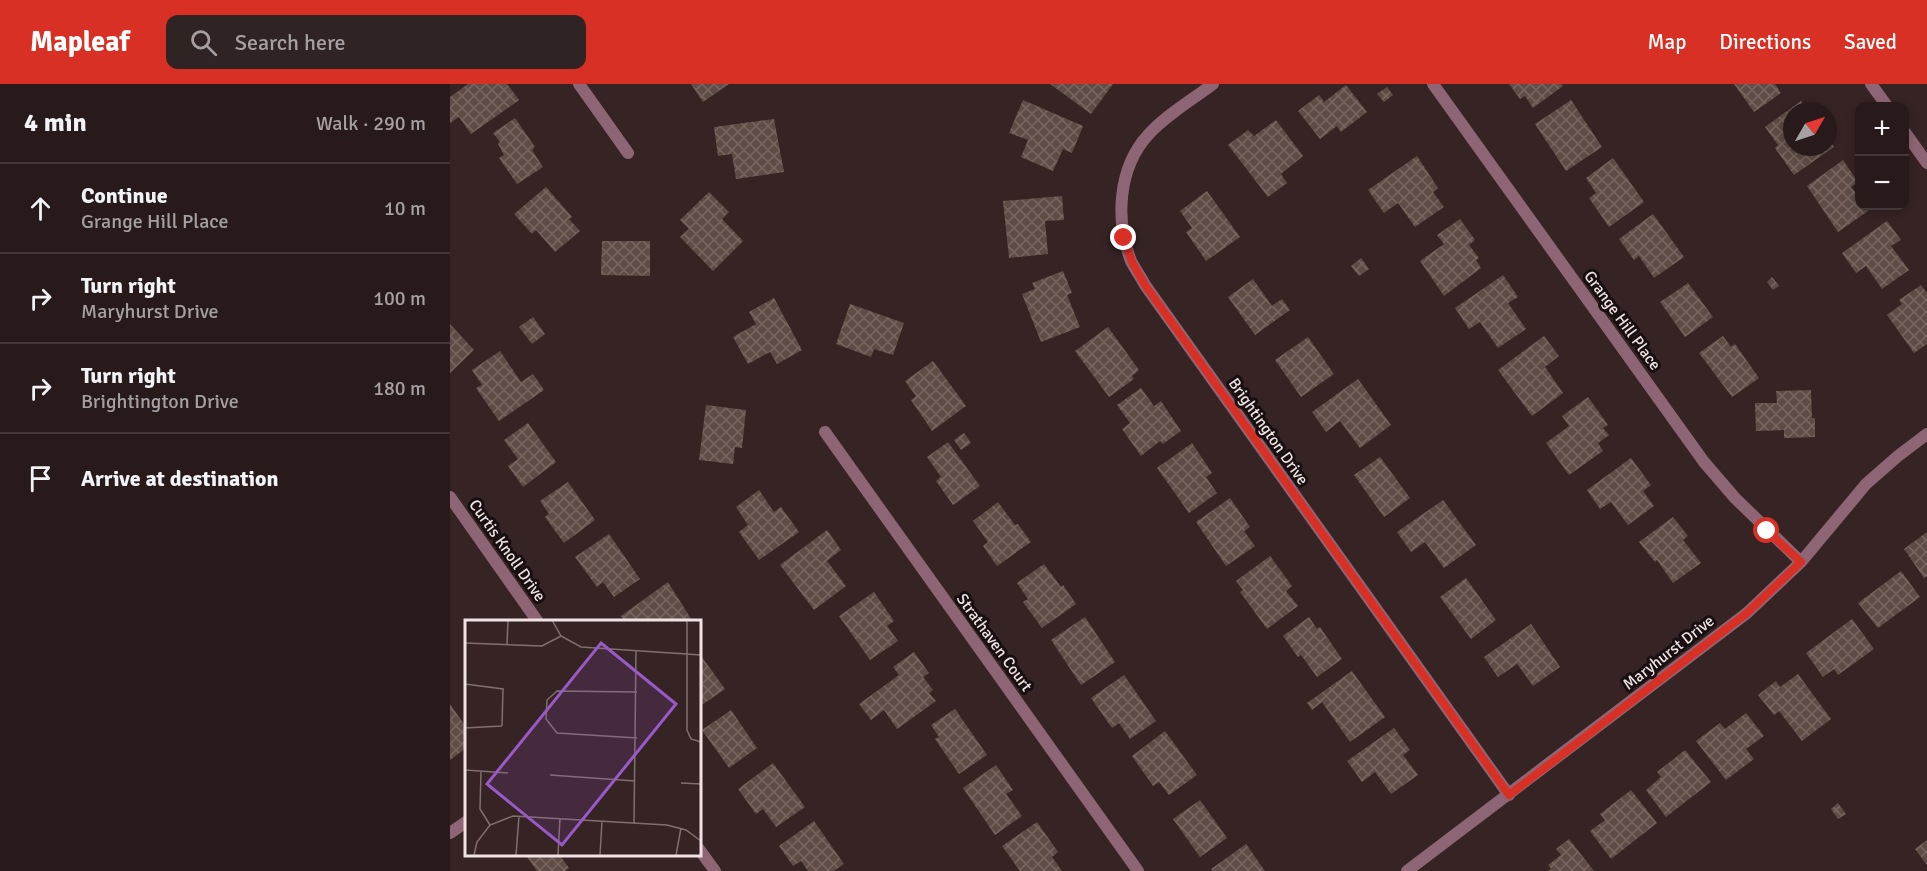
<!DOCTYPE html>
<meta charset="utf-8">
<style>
:root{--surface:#281a1b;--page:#302324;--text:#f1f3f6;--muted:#a5a1a3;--line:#44383a;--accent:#d93025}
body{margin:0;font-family:Signika,sans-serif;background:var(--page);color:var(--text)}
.controls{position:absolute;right:18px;top:18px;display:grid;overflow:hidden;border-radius:12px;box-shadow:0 3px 9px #0003}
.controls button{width:54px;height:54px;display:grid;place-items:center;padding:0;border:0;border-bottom:2px solid var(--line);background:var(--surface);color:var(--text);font:30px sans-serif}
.compass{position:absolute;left:1333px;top:18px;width:54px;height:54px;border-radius:50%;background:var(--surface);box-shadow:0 3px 9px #0003;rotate:51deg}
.stop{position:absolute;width:18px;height:18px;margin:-14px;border:4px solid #d93025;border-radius:50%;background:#fff}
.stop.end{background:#d93025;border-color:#fff;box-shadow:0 2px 6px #0008}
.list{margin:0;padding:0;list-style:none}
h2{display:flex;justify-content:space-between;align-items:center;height:78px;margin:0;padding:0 24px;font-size:26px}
h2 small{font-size:20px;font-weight:400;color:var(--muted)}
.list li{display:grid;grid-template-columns:39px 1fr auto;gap:18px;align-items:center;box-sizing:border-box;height:90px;padding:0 24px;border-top:2px solid var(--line)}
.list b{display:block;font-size:22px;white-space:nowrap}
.list p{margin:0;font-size:20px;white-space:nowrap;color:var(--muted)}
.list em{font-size:20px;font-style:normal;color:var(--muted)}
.icon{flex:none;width:33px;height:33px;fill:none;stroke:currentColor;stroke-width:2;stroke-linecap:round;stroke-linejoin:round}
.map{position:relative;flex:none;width:1477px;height:787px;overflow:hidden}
header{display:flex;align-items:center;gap:36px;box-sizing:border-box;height:84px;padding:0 30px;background:var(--accent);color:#fff}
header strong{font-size:28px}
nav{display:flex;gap:33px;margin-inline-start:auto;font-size:21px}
.search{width:420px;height:54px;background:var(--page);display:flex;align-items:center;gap:15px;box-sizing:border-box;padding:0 21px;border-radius:12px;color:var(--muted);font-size:22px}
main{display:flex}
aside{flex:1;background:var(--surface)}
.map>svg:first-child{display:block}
.building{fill:url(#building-cross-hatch)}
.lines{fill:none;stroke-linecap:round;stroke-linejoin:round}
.street{stroke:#8e6574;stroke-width:12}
.route{stroke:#d93025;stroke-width:8}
.labels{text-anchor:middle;stroke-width:6;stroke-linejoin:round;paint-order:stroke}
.street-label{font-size:16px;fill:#f0e3e3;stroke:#180f10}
.inset-road{fill:none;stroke:#807070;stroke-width:1.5}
.view{fill:#985ac8;fill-opacity:0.15;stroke:#985ac8;stroke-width:3}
.inset-edge{fill:none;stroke:#f0e3e3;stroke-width:3}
</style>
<header>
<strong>Mapleaf</strong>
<div class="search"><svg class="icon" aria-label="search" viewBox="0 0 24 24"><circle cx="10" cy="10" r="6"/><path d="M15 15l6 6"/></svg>Search here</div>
<nav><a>Map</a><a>Directions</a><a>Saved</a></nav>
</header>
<main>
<aside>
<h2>4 min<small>Walk · 290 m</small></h2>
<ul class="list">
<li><svg class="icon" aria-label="ahead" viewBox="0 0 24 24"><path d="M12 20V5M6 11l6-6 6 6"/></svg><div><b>Continue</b><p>Grange Hill Place</p></div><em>10 m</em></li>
<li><svg class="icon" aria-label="right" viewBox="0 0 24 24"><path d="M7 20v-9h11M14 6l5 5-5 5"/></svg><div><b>Turn right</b><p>Maryhurst Drive</p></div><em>100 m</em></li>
<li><svg class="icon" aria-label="right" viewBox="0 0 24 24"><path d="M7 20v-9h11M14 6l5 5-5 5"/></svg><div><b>Turn right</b><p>Brightington Drive</p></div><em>180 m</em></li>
<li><svg class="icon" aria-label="arrive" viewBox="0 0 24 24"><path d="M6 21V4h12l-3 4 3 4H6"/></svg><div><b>Arrive at destination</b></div></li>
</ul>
</aside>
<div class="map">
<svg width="1477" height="787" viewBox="0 0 1477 787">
<defs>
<pattern id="building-cross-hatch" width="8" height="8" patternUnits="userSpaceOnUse" patternTransform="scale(1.5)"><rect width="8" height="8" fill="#604c46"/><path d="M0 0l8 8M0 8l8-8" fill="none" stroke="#776661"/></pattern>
</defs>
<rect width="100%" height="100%" fill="#362324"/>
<!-- building -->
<path class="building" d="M18,0H57L69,16L21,50L9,33L0,39V13Z
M241,0H279L253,18Z
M600,0H663L641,30Z
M1059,0H1111L1113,2L1083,24L1075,12L1070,15Z
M1284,0H1325L1331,9L1304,28Z
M896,1L917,28L891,48L887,42L870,55L848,27L869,11L874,18Z
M937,3L943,11L934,18L927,10Z
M573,16L633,42L622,69L613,65L603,87L571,73L578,56L559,49Z
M1121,16L1152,63L1116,87L1085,40Z
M1351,17L1358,27H1342V63H1378V55L1384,63L1344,91L1325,64L1328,61L1315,43Z
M65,34L85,63L82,66L93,83L67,100L49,74L54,71L48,60L50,58L43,49Z
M324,35L334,88L286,95L282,70L268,72L264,43Z
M826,36L853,72L831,90L837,99L818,113L778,61L798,46L804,52Z
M967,72L988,104L983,108L994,123L965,143L948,119L934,129L918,106Z
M1163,74L1194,118L1159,143L1139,114L1146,109L1136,94Z
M1393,76L1408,98L1401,103L1410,114V122H1415L1418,127L1388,148L1357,102Z
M96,103L122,133L119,135L130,147L105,168L86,146L82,150L64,130Z
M757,107L790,153L756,177L736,148L742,144L730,127Z
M259,108L279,128L272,135L293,157L263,187L230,153L239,145L230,136Z
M612,112L614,136L595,137L598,170L559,174L553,117Z
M1203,130L1234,173L1204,194L1189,172L1184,176L1169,155Z
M1010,135L1025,156L1019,161L1029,174L1026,176L1031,184L994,212L970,177L994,160L987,151Z
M1437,137L1451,156L1441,162L1459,186L1432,205L1416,182L1406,189L1392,169Z
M152,157H200V192L151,191Z
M911,174L919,185L909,192L901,182Z
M613,187L622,209L617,211L630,243L591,258L572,210L585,205L582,199Z
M1053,191L1068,213L1058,219L1076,245L1048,264L1030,238L1019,245L1005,224Z
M1322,193L1329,202L1323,206L1317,198Z
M803,195L822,222L832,215L840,226L805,251L778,213Z
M1238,199L1263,233L1235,253L1210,218Z
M1471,201L1477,209V260L1464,269L1437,231L1452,220L1449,216Z
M324,214L352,266L327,280L320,268L298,280L283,253L306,240L299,228Z
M400,220L454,239L443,271L424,265L421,273L386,260Z
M83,233L95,250L82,260L69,243Z
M0,240L24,266L0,289Z
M658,243L689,286L682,292L684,295L659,313L625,267Z
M1094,252L1109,272L1095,283L1113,309L1082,332L1048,286Z
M1273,252L1281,263L1285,260L1309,294L1282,313L1249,269Z
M858,253L884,290L851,313L825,276Z
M50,267L71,298L83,290L94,306L49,337L26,304L32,301L22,286Z
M483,277L516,322L482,347L461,316L466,312L455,297Z
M908,295L941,341L910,364L890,337L876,348L862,328Z
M691,304L704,322L711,317L731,347L713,360L710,357L691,372L672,345L680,339L667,321Z
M1361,306L1362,334H1365V353L1334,354V346L1306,347L1305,319H1327L1326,307Z
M1138,313L1158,341L1153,344L1159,351L1148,359L1153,367L1119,391L1096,359L1119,342L1112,332Z
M256,321L296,326L292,364L285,363L283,380L249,376Z
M78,339L106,378L73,403L58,382L68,375L54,356Z
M514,349L521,359L511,366L504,356Z
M498,358L530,402L503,421L486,397L491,393L477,373Z
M742,359L762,389L756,393L767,409L739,429L707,384Z
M930,373L960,414L934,433L904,391Z
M1181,374L1201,401L1193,407L1204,422L1178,441L1161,418L1150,425L1137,406Z
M118,398L145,436L114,459L95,433L99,430L90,417Z
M309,406L324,428L331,423L349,448L309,476L289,448L298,441L286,423Z
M780,414L800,443L794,447L805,462L776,482L746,438Z
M993,416L1026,461L994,484L975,458L961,468L947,448Z
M548,418L565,441L568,440L581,458L547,482L533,462L538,458L523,437Z
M1223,433L1238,452L1233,456L1251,479L1223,499L1207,476L1205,478L1189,458Z
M377,446L391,466L377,477L396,502L364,526L330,481Z
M1477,448V492L1474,494L1454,465Z
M159,450L190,495L164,513L153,498L147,503L125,473Z
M820,472L842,502L836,507L848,522L817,545L790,508L793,506L786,497Z
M594,480L611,503L613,501L626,520L592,544L573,518L578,515L567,499Z
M1451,487L1470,513L1428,544L1408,519Z
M1016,494L1046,536L1021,555L990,513Z
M218,498L243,538H175L171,532Z
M424,508L444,537L437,542L448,557L420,576L389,532Z
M635,533L665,578L631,601L601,556Z
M859,533L867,545L870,543L892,575L867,593L851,571L848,573L833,552Z
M1402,535L1424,565L1388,591L1384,585L1373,593L1356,569Z
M1081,540L1110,583L1083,602L1067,580L1048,593L1034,573Z
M464,568L479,589L473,593L483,606L479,609L486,617L447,645L434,626L421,636L409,620L449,591L443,583Z
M249,569L275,605L249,623Z
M902,587L935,633L900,658L872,618L862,626L857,619Z
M1348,590L1381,635L1352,657L1329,627L1324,631L1308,611L1326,597L1330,603Z
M674,591L706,637L680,655L669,639L662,644L641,614Z
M0,620L16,643V664L0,676Z
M505,625L537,671L509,690L485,655L489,653L481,641Z
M281,626L307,664L279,684L252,646Z
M1296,629L1314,652L1296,665L1304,675L1276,696L1246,657L1270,639L1275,645Z
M944,644L960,666L953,671L968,691L941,710L925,688L912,698L897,677Z
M715,647L747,691L719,711L709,698L703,702L682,672Z
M1235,666L1261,698L1216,733L1196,706L1211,693L1207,688Z
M323,679L355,723L326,743L313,725L306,730L288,705Z
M546,681L563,706L556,710L572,732L545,751L513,704Z
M1181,706L1207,739L1161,775L1140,747L1155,736L1150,730Z
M750,716L777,754L750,773L723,735Z
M1388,719L1396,730L1388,735L1381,725Z
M364,737L394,780L384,787H358L351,777L343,782L329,762Z
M587,738L608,768L602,773L612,787H570L552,762Z
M1119,755L1144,787H1098L1101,785L1098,781L1111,771L1106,765Z
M1477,756V781L1465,765Z
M796,760L815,787H763L761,785Z
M75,770H109L119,784L115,787H87Z"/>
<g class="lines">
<!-- street -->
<path class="street" d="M129,0L178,69
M763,0C742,16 716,31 698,51C668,84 665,136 681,177C685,185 691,193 695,201L1059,711
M983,0L1254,378L1285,414L1351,478
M1421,0L1437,22
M1454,47L1477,79
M375,348L688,787
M0,413L88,538
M0,749L16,738
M249,765L265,787
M957,787L1297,529L1351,478L1416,400L1448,372L1477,350"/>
</g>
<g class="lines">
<!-- route -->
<path class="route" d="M674,154L682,178L695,201L1059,711L1297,529L1351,478L1317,447"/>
</g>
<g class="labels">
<!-- street labels -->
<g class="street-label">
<text transform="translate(1173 236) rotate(54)" y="6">Grange Hill Place</text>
<text transform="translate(819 347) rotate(55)" y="6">Brightington Drive</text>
<text transform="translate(58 466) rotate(55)" y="6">Curtis Knoll Drive</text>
<text transform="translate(545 558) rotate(54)" y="6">Strathaven Court</text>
<text transform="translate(1218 568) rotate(-38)" y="6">Maryhurst Drive</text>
</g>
</g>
<!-- overview -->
<g transform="translate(15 536)">
<rect width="236" height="236" fill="#362324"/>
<path class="inset-road" d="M87,0L96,16L116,27L236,35M222,0V110L226,119L236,122M0,23L77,26L96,16M42,24L43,0M0,64L38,69L37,106M0,108L37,106M172,118L92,113L81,99L82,80L92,71L172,72M0,150L43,153M16,151L15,189L25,205M85,155L170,161M216,163L236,164M169,203L171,31M9,235L12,222L25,205L48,196L202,205L221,210L236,221M51,235L54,196M93,235L95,198M135,235L137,201M211,235L216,208"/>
<path class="view" d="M136,23L211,84L97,225L22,164Z"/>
<rect width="236" height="236" class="inset-edge"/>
</g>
</svg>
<div class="controls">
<button>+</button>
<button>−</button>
</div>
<svg class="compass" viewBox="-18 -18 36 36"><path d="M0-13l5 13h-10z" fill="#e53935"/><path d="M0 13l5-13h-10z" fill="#a5a1a3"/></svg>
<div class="stop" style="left:1317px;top:447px"></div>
<div class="stop end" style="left:674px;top:154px"></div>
</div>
</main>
